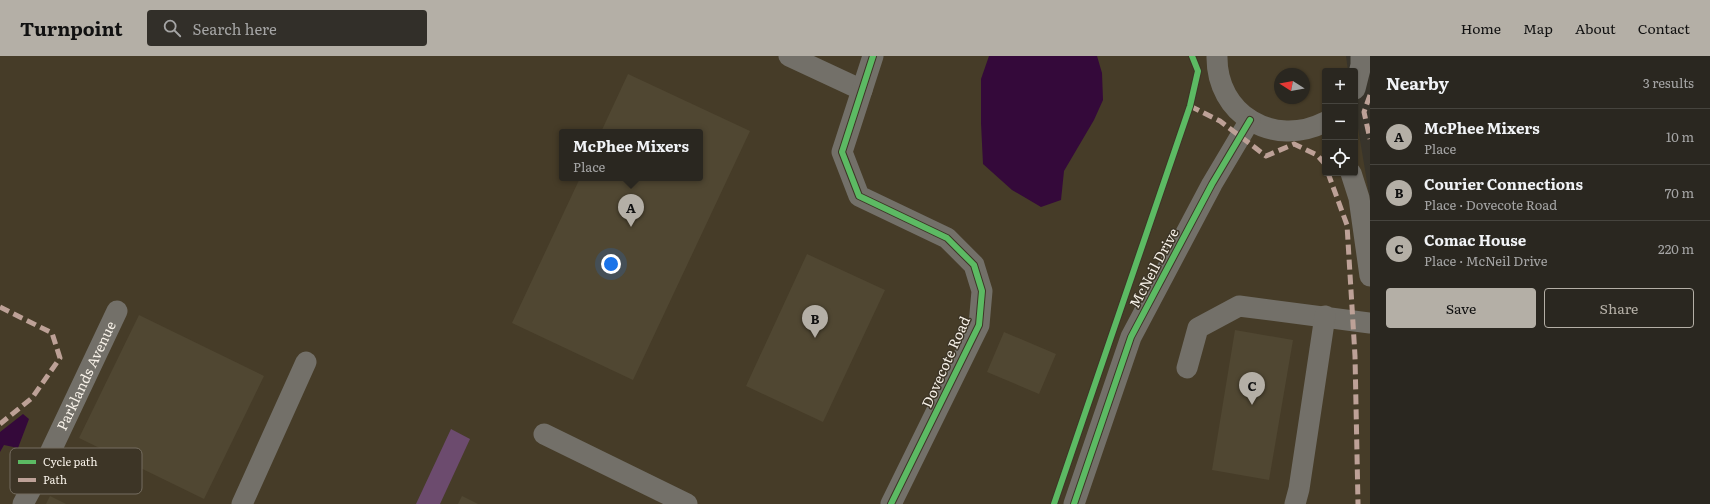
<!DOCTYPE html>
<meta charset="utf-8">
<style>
:root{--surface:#2a2720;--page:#322f29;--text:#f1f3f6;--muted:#a5a5a5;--line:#46443e;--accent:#b4afa6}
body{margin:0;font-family:Literata,serif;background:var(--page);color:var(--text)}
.controls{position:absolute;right:12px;top:12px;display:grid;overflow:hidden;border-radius:4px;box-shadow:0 1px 3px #0004}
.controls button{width:36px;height:36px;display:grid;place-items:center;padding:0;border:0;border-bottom:1px solid var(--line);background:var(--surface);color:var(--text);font:20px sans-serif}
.compass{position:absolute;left:1274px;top:12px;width:36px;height:36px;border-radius:50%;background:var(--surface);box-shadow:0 1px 3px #0004;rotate:281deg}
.you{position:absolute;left:611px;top:208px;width:14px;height:14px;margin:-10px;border:3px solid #fff;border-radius:50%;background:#1a73e8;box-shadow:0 0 0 6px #1a73e833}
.badge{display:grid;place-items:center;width:26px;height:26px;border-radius:50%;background:var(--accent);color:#111;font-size:13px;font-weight:700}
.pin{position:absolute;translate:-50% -33px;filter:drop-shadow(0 1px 2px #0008)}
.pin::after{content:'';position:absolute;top:21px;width:14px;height:12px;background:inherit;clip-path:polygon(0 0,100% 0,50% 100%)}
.popup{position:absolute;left:559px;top:73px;width:144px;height:52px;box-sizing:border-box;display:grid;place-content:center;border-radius:4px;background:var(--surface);filter:drop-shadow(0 1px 3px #0005);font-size:13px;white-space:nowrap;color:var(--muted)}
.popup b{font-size:15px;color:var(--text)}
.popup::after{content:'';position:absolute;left:50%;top:100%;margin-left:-8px;border:8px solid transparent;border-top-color:var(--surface)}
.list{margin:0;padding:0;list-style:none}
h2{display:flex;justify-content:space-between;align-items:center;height:52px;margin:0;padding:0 16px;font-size:17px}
h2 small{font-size:13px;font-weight:400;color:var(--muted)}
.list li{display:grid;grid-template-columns:26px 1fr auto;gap:12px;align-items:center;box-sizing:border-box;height:56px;padding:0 16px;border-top:1px solid var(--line)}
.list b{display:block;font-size:15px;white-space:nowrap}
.list p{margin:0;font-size:13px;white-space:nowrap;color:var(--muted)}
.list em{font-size:13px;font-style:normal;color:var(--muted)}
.actions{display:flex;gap:8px;padding:12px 16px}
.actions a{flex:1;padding:9px 0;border:1px solid var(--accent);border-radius:4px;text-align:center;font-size:14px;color:var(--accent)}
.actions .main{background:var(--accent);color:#111}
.icon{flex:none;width:22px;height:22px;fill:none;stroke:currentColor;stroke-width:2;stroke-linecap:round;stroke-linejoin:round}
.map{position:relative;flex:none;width:1370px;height:448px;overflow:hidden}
header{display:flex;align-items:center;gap:24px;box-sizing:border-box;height:56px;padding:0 20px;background:var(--accent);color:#111}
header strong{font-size:19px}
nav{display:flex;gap:22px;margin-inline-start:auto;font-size:14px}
.search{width:280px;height:36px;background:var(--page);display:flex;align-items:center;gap:10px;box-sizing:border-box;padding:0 14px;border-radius:4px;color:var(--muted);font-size:15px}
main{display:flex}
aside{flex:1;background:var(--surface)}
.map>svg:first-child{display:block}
.built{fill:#463c28;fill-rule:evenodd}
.green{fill:#6c4b6e}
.water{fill:#34093a}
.building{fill:#504732}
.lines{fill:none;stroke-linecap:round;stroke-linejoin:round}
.minor{stroke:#737069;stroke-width:21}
.quiet{stroke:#bda197;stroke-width:5;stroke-dasharray:10 5;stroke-linecap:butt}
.cycleway-casing{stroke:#3d3526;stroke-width:8}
.cycleway{stroke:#5cba63;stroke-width:6}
.labels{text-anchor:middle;stroke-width:3;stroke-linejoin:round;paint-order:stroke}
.street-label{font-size:14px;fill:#f7f1e8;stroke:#3d3526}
.key{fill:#3d3526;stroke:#756d60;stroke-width:1}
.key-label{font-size:11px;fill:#f7f1e8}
</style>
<header>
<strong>Turnpoint</strong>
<div class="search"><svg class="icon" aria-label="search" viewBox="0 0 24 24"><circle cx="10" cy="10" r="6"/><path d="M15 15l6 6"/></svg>Search here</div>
<nav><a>Home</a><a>Map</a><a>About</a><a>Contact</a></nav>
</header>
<main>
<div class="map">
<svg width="1370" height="448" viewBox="0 0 1370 448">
<rect width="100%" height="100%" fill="#38342b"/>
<!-- built -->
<path class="built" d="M0,0H1346L1348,15H1325V117H1355V54L1370,144V448H0ZM1280,18H1304V42H1280ZM562,76H700V122H562Z"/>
<!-- green -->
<path class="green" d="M451,373L470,383L440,448H416Z"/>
<!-- water -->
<path class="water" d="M989,0H1097L1102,17L1103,44L1094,64L1064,115L1061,144L1041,151L1012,134L983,108L981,67V23Z
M23,358L29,363L18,392L4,389L0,396V376Z"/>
<!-- building -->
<path class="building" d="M628,18L750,75L633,324L512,267L580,122H700V76H601Z
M807,198L885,234L823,366L746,330Z
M139,259L264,320L204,443L79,382Z
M1235,274L1293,284L1269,424L1212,414Z
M1004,276L1056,298L1039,338L987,316Z
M50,440L66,448H46Z
M462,440L478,448H458Z"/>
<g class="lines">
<!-- minor -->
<g class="minor">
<path d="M789,0L862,34"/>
<path d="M873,0L842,96L859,140L947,182L974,209L982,235L979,269L891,448"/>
<path d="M1217,0C1216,59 1274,92 1325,66"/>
<path d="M1355,33L1361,9V0"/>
<path d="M1351,117L1359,142L1370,220"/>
<path d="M1187,312L1198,272L1239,250L1370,267"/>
<path d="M544,378L687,448"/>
<path id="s1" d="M23,448L47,403L117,255"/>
<path d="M242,448L306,306"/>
<path d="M1074,448L1131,281L1212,128L1250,64"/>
<path d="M1295,448L1299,433L1325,260"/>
</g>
<!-- quiet -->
<path class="quiet" d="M1370,39L1364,56L1370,83
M1190,50L1220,65L1266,100L1294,88L1317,99L1325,108
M1328,117L1347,169L1355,300L1358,448
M0,251L52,277L60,302L32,342L0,368"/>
<defs>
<path id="cycleway" d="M873,0L842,96L859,140L947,182L974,209L982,235L979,269L891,448
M1054,448L1190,50L1198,15L1192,0
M1074,448L1131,281L1212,128L1250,64"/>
</defs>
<!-- cycleway casing -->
<use href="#cycleway" class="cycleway-casing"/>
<!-- cycleway -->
<use href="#cycleway" class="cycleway"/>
</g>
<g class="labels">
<!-- street labels -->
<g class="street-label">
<text transform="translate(1154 212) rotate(-62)" y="5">McNeil Drive</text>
<text transform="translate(946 306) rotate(-66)" y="5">Dovecote Road</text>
<text dy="5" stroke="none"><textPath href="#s1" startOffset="143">Parklands Avenue</textPath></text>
</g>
</g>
<!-- legend -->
<rect x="10" y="392" width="132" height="46" rx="6" class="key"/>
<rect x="18" y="404" width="18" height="4" fill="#5cba63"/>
<rect x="18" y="422" width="18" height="4" fill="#bda197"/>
<g class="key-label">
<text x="43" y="410">Cycle path</text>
<text x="43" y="428">Path</text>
</g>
</svg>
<div class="controls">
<button>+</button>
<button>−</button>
<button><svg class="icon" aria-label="locate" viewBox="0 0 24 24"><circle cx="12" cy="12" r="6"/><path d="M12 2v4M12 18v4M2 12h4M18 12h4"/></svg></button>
</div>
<svg class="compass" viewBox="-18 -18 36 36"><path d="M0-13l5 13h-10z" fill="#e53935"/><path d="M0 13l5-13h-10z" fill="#a5a5a5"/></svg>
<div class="you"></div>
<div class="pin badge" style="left:631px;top:171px">A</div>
<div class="popup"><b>McPhee Mixers</b>Place</div>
<div class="pin badge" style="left:815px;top:282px">B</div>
<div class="pin badge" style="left:1252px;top:349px">C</div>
</div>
<aside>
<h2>Nearby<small>3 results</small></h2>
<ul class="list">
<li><span class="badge">A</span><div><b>McPhee Mixers</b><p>Place</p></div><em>10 m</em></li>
<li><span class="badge">B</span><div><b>Courier Connections</b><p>Place · Dovecote Road</p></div><em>70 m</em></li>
<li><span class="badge">C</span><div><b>Comac House</b><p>Place · McNeil Drive</p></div><em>220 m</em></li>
</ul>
<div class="actions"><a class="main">Save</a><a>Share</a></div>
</aside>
</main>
